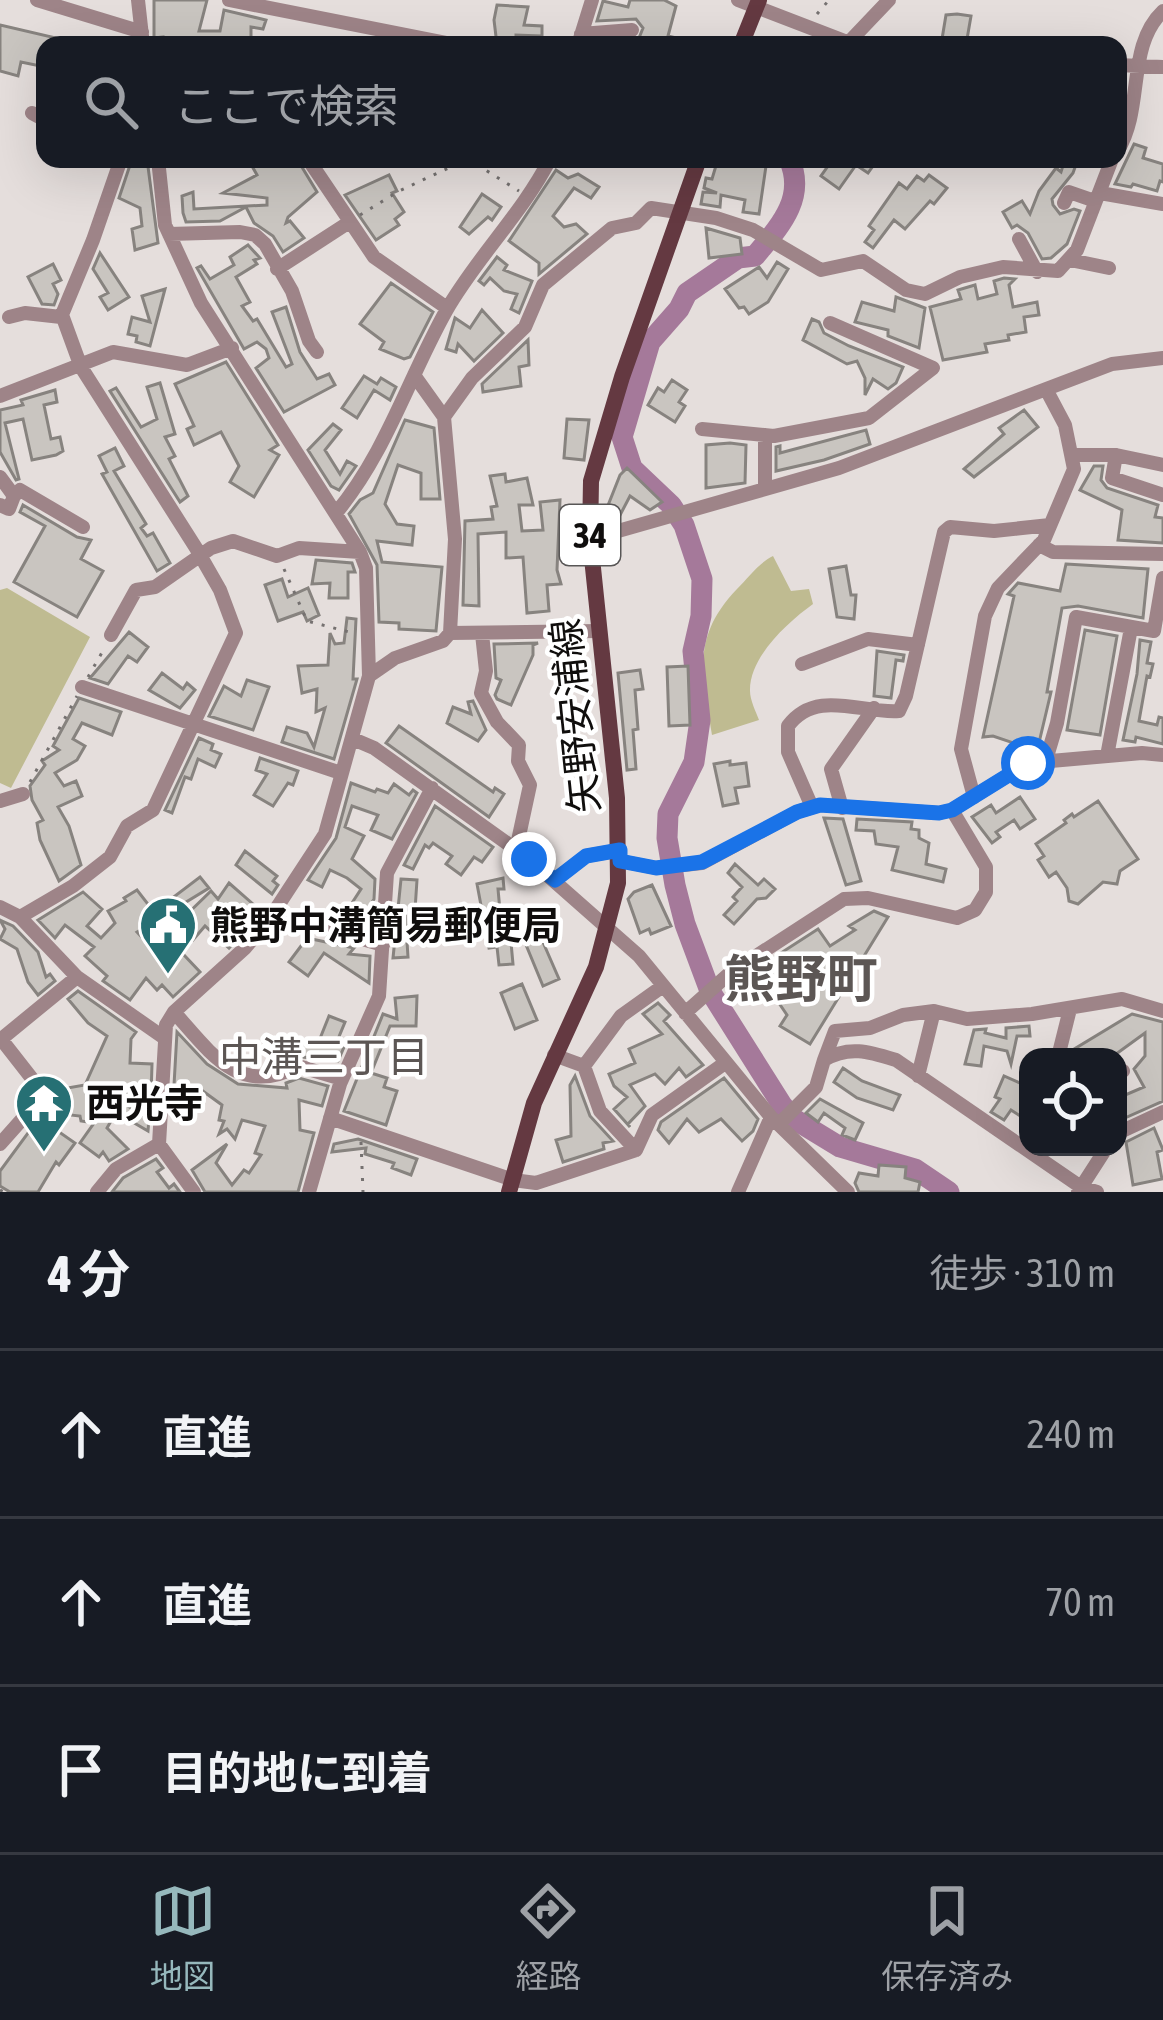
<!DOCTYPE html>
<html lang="ja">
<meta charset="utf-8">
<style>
:root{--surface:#171b24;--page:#20242c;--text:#f1f3f6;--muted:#9ea1a6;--line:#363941;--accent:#96b8bc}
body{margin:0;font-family:"Asap Condensed","Noto Sans JP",sans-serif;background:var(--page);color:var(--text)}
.controls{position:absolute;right:36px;bottom:36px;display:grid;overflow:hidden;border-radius:24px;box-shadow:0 12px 48px #0002}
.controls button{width:108px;height:108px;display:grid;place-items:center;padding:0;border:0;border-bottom:3px solid var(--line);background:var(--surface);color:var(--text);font:60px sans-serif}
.stop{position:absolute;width:36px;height:36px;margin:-27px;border:9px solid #1a73e8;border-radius:50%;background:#fff}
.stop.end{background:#1a73e8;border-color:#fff;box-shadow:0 3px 12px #0008}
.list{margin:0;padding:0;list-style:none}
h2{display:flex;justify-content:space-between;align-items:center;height:156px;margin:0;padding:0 48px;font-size:51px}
h2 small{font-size:39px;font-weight:400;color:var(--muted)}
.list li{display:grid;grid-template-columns:78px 1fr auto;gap:36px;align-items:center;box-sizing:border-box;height:168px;padding:0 48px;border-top:3px solid var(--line)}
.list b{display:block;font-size:45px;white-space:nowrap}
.list em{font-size:39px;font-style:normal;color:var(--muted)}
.icon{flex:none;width:66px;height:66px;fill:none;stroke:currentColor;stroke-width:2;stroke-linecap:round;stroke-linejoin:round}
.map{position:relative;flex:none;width:1163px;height:1192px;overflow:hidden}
.search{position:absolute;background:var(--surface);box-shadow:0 12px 48px #0002;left:36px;right:36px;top:36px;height:132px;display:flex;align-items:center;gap:30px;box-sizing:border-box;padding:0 42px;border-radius:24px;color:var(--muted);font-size:45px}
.sheet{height:660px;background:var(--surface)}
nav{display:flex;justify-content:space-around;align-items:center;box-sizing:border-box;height:168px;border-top:3px solid var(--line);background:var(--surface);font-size:33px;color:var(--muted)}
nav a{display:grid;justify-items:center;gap:6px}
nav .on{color:var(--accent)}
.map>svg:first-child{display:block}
.green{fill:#bfbb91}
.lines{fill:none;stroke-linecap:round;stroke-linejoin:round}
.river{stroke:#a5799a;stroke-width:21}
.building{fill:#c9c5c0;stroke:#87837f;stroke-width:3}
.path{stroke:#757170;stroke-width:3;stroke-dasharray:3 9;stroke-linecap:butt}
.minor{stroke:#9e8488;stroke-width:14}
.major{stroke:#643941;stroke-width:16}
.route{stroke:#1a73e8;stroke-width:15}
.labels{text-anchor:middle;stroke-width:9;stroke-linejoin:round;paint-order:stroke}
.shield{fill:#fff;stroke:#585656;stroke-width:3}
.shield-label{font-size:36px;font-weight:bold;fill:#100e0d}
.street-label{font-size:39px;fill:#100e0d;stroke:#fff}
.poi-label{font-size:39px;font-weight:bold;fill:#100e0d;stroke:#fff;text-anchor:start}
.neighbourhood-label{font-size:42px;fill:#5c5654;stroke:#fff}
.district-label{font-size:51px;font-weight:bold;fill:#5c5654;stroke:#fff}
</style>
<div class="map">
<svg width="1163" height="1192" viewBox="0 0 1163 1192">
<rect width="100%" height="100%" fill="#e5dedc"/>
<!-- green -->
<path class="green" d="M773,556L791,591L809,589L813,604C788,622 749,657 750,691C750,700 756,712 759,720L712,735C702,675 691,637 737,589C749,577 759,563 773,556Z
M7,588L90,637L11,788L0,783V590Z"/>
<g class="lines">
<!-- river -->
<path class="river" d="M789,159C807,198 779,227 755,256L738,258L687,293L679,309L650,342L622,437L632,468L671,505L684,525L702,579L701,616L693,651L700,720L694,762L668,814L667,838L675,885L685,924L710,991L782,1105L794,1119L840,1147L915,1169L949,1192"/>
</g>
<!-- building -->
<path class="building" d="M154,0H207L199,31H220L224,10L266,20L263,29L251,27V45L163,44V37L154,38Z
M630,0H664L676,6L668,36L689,41L688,45H590L639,38L643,28L636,19L597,21L603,1L628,7Z
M497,5L528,7L524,25L542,26V36L516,35V45H497L494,20Z
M957,14L971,16L966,45H941L946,15Z
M0,25L69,41L68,45H45V67L21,62L18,76L0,71Z
M1134,144L1146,148L1143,158L1163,164V182L1160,181L1157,191L1133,184L1131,187L1115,184Z
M132,159H147L158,243L135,250L132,229L142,226L140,208L119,198Z
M248,159H297L317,192L288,217L286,223L290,221L304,238L283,252L273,236L254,223L246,207L220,221L186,222L183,213L182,196L193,192L194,209L267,205V198L223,193L257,175Z
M718,159H767L759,214L743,212L745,200L721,195L720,207L701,204L703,192L717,193L704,188L706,178L712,179Z
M833,159H878L868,173L856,165L839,189L821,176Z
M1065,159H1078L1073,173L1052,199L1053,205L1060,214L1074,209L1080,211L1067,244L1051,258L1042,259L1028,233L1017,225L1012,228L1003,212L1022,201L1030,214L1039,191L1056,168L1061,172Z
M556,170L568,178L578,174L599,187L591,198L574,188L553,216L564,227L576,224L587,234L539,274V263L509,241Z
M389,175L397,191L392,193L404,212L395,219L399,225L376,240L345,195Z
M929,175L947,188L934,204L930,201L905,229L894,220L873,248L865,242L874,230L869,226L899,183L907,189L917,176L924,181Z
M482,194L501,207L492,220L488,217L469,234L460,227Z
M706,228L740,238L742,254L709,258Z
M248,245L260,258L254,260L257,264L236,277L250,302L242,306L253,321L257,319L286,367L292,364L272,312L286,307L300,352L317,379L329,374L335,385L284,412L256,368L269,358L266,349L257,342L244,349L197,268L201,266L210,279L234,265L230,257Z
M100,253L129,297L108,310L100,297L108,293L93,269Z
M497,257L507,265L504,270L532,281L519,313L511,309L517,294L504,291L490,278L484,285L479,281Z
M777,262L788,269L768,302L749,314L744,307L739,308L725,289L759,267L767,278Z
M53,264L61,280L53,284L58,294L54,305L42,304L28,277Z
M1004,278L1015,279L1009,285L1013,307L1037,302L1039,315L1024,317L1026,332L1008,335L1009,340L985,344L987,352L943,360L930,307L961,299L958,290L975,285L978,299L997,294L994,281Z
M391,283L433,312L410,357L404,359L380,349L384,342L360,324Z
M165,289L150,346L136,342L137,336L128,334L132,317L150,322L142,296Z
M896,297L925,308L919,348L888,336V330L855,322L862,302L894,311Z
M482,310L503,333L474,361L458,344L456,352L446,349L455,318L470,328Z
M812,319L819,322L824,333L849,346L903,367L896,383L888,389L873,379L865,395V378L857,361L847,364L803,340Z
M528,340L529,365L519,367L521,386L483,392L482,384Z
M226,362L278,445L270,450L279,455L254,497L230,482L239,466L221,432L194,445L187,429L194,426L175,384Z
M364,376L377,384L381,378L396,387L390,400L374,390L357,418L342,408Z
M672,380L687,390L679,402L685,406L675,422L648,405L658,388L664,392Z
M160,383L175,434L165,437L175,456L169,459L188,496L180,502L110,391L116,388L141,427L157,419L147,387Z
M55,390L57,402L44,405L51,439L60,437L63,451L56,455L32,460L23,419L5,423L19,479L16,480L0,452V410L23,405L21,400Z
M1024,410L1038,427L974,477L964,469L1004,434L999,428Z
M567,419L589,420L584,460L564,458Z
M405,420L434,428L440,499H421V473L398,465L385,504L397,524L414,526L412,545L377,541L382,562L442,567L436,631L399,629V623L379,622L377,565L349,514L360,500L373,493Z
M333,424L341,430L325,450L340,474L347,461L356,466L339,490L331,486L308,450Z
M866,430L870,444L824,460L776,471V447L780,446V453Z
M730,443L746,445L745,483L706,488V445Z
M115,448L124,466L114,471L146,524L141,528L147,536L153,533L170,563L157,571L102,474L107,472L99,456Z
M1094,466H1103L1101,480L1107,488L1158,505L1155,517L1163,518V543L1118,540L1122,510L1080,490Z
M627,468L662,502L650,510L630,496L618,519L605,513L620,475Z
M505,474L506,482L527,478L533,505H519L522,531L543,530L540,502L560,500L557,570L561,584L547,585L549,611L527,613L523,557L506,558V532L478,534L479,606L463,605L465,521L493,519L491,507L497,506L490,476Z
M23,505L77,537L91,540L81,559L103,571L77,617L14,582L45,526L20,512Z
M316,560L352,563L355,572H348V598H329L330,583L312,584Z
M1066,564L1148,569L1143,618L1078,606L1062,608L1047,692H1051L1037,751L993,736L983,737L1014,596L1008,594L1018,583L1060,591Z
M846,566L851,595H856L854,619L837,617L829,569Z
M282,579L288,597L308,588L319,615L307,621L303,612L278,621L265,585Z
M347,618L356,619L353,679H357L334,759L282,742L287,727L307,733L314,747L325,708L316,712L317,689L302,693L298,666L328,665L330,633L335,644L344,643Z
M1085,630L1117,636L1100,735L1067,730Z
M129,632L148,647L137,662L128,656L108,684L90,678Z
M1140,640L1151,642L1147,663L1153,664L1150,677L1147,676L1139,721L1157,725L1159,717L1163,718V744L1136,737L1135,742L1123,740L1137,674Z
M538,643L533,645V655L511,705L497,699L495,695L501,680L496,678L494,644Z
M877,651L904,655L903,661L896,660L891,698L874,696Z
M688,666L690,725L669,726L667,667Z
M640,670L643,689L635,690L638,729L633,730L636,769L627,770L618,673Z
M162,673L183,689L187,683L195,690L180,708L149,690Z
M247,680L269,687L253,730L209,716L224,686L241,696Z
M79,698L121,712L112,735L82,723L73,739L85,746L77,760L55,773L64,786L76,781L82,796L58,807L69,826L81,865L59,881L40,840L37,823L43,820L32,800L30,786L45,765L42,761L59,750L53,746Z
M473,701L486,730L478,741L447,723L453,707L471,714L468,702Z
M399,726L493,792L495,788L504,794L489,817L386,743Z
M199,738L213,744L211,750L221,754L215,767L198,759L191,779L185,777L172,813L165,810Z
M260,758L298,771L293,785L288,783L273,806L254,795L267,774L256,770Z
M730,761V765L746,763L749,786L735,788L738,803L723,806L714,764Z
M351,783L375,792L377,789L388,793L394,784L409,795L413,790L417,793L392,839L371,830L378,815L352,806L345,827L364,836L352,859L375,879L374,899L364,915L350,906L361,889L347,878L330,870L322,887L308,880L336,838Z
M1020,797L1035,819L1020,829L1014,820L996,832L1000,837L992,843L972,817L991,805L996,813Z
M1098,801L1138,859L1120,871L1117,884L1103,882L1078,904L1069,901L1067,888L1056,872L1049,877L1038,860L1044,856L1036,844L1066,823L1064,820L1072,814L1074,817Z
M435,806L493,847L482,862L474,857L461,875L446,864L452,856L433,843L429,848L425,845L413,869L404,865Z
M824,818L843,819L861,881L846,885Z
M857,819L912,822L911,829L919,830V838L929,843L926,864L946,869L943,882L892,870L898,847L876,844L874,831L856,830Z
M245,851L277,876L273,881L278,885L272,894L236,865Z
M735,864L758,885L764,879L775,889L766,898L757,899L734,924L724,915L737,901L733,897L742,887L728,873Z
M200,877L209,888L137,932L152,948L165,935L200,972L173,997L162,985L157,990L146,978L130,1000L103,981L107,976L85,956L94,947L65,925L55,938L38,920L83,892L102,909L87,926L101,938L115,923L108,911L126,901L124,898L137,890L154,912Z
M503,878L504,889H498L500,911L508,910L513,964L499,965L497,947L489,948L477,884Z
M401,879L417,880L415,910H405L408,957L393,958Z
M229,883L261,911L229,948L205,926L193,940L178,923L211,891L218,899Z
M652,885L671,926L651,934L649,929L640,933L628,899L634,892Z
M874,911L888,917L810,1044L780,1026L787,1015L768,987L761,991L750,973L818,929L830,946L855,930L849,926Z
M0,920L13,926L38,952L46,977L50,974L55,981L38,995L28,982L17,949L0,939L5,929Z
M539,933L559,979L543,986L524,940Z
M307,938L354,948L349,954L370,956L369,983L324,953L308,976L289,962Z
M522,984L537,1020L515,1029L501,993Z
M78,991L136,1032L131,1039L130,1063L152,1064L151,1097L108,1094L149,1119L148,1131L100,1103L111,1121L107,1128L128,1149L109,1161L103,1152L99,1157L80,1143L94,1123L81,1121L80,1116L53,1113L56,1090L85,1085L107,1036L88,1023L68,999Z
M417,996L416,1026H390L371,1073L387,1078L384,1087L397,1091L386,1125L344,1111L383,1014L397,1019L395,998Z
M658,1003L670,1015L664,1021L703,1065L686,1077L679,1068L665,1084L655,1074L630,1085L645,1106L628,1124L630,1127L614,1109L627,1097L614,1086L609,1074L635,1063L629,1049L662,1034L643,1014Z
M1132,1014L1163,1022V1101L1118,1121V1098L1144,1087L1134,1069L1145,1056V1033L1112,1057H1070L1071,1051Z
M329,1016L345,1022L336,1044L344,1047L338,1061L292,1056L296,1041L317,1046Z
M1029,1026L1030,1036H1017L1011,1064L1007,1051L984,1046L981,1066L965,1064L974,1030L986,1029L985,1033L1006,1038V1028Z
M177,1032L207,1064L238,1084L287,1088L286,1083L299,1078L328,1086L322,1106L299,1100L300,1130L314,1133L298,1192H205L192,1170L227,1144L216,1163L232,1185L244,1170L249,1173L261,1155L255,1153L265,1126L242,1120L235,1139L227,1129L219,1134L224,1121L219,1120L222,1105L200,1089L197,1108L173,1103Z
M1026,1065L1028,1121L1011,1110L1004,1120L991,1112L1000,1099L995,1097L1004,1076L1020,1083Z
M843,1068L862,1081L900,1095L893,1110L857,1098L834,1082Z
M575,1076L590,1116L613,1141L603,1143L604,1149L563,1162L556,1140L571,1136L570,1085Z
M724,1078L758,1119L753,1131L742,1141L721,1119L699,1132L687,1119L669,1143L658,1130L661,1122Z
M820,1099L863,1123L855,1140L842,1135L845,1128L824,1113L818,1122L806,1113Z
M39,1118L75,1143L59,1165L56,1162L38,1192H10L0,1186V1171Z
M1154,1128L1163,1150L1157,1152L1162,1179L1133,1185L1126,1142Z
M358,1139L417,1159L411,1175L392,1168L394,1163L365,1154L366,1148L332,1152L334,1144Z
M156,1159L163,1168L157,1172L169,1188L174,1184L180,1192H112L123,1178Z
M879,1165L906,1167L905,1178L920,1182L918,1192H859L855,1183L859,1173L878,1176Z"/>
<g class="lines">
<!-- path -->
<path class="path" d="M817,14L829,0
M360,215L399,191L468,159L519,191
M284,569L307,621L353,633
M88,677L104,649
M30,782L77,696
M361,1142L363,1192
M0,1190L4,1192"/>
<!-- minor -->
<path class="minor" d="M37,0L142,32
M138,0L143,45
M229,0L457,45
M738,0L855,45
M581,34L632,30
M849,42L889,0
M578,45L592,0
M1118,65L1163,67
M32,113L45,120
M1118,150C1144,108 1126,46 1163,11
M308,159L374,257L447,308
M1100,193L1163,204
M1064,203L1069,192L1095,201
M169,234L240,232L255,235L265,244L292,291L309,341L317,352
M1019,239L1037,272
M1070,260L1109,268
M277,269L348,223
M9,317L25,313L61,317L93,240L121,159
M0,396L113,352L187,365L232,348
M444,417L472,378L525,327L543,285L612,228L636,223L651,208L716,218L753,230L821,270L863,261L906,290L925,294L960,277L1003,267L1058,271L1077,250L1112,159
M702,429L774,436L869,418L933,368L830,323
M1073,455H1116L1163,465
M1116,455L1112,478L1163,495
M0,477L14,496L9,509L0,505
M765,487V435
M14,496L20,490L83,527
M336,513C386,453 408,379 446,311C476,258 522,214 550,159
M590,539L839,468L1112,364L1163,358
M1039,545L1053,552L1163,554
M450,633L599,631
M482,634L486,671L481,693L497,722L519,745L518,761L530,785L516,850
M111,635L136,590L155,587L211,548L233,541L277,556L299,548L360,552
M802,664L868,639L918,645
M369,676L395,658L443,641L450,633L455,539L444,417L414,375
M82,687L341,773
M353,739L374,748L529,859L639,956L771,1117L848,1192
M1107,756L1131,628
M1046,760L1057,723L1076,617L1154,631L1163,578
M974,797L961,749L985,616L998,588L1044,540L1074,469L1065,425L1047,391
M0,801L23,794
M812,807L788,752V726C816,688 862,714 899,711L906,696L944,532L950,527L994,531L1050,525
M842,808L831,769L874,708
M620,861L656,868L702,863L797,812L820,805L939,813L952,810L1028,763L1142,753L1163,755
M555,880L586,856L620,850
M0,907L20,917L77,977L163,1037
M20,917L73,886L110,857L127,826L153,810L236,633L220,590L196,548L81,367L62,315
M270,918L293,926L325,928L383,945
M174,1012C210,1052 239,1098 298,1066L342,1079
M685,1013L730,973L844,899L868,898L957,918L975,910L986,892V867L952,810
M0,1040L77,977
M554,1055L584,1066L600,1111L636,1150
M1058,1057L1070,1009
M824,1060L835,1031L870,1028L903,1015L934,1011
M584,1066L621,1016L663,986
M1118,1073L1123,1071
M918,1076L934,1011L967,1019L1032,1014L1122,999L1163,1011
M330,1118L513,1180L536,1183L636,1150L652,1115L725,1063
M779,1124L816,1087L824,1060C849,1045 870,1052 896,1060L1081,1187L1097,1192
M1118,1133L1163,1112
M0,1144L33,1107L37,1085L1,1039
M159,1144L194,1192
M97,1192L116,1169L159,1144L166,1025L174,1012L245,948L270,918L325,834L369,676L366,568L360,552L201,303L165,225L158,159
M309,1192L340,1084L379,996L387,873L432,788
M738,1192L771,1117
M1078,1192L1107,1147"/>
<!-- major -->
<path class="major" d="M741,45L759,0
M509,1192L534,1103L596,967L618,883L617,798L590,539L591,481L622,377L699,159"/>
</g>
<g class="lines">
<!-- route -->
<path class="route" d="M529,859L555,880L586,856L620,850V861L656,868L702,862L797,812L820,805L939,813L952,810L1028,763"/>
</g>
<!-- icons -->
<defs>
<symbol id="civic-pin" viewBox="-11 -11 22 30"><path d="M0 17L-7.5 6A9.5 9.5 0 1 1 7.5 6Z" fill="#267074" stroke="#fff"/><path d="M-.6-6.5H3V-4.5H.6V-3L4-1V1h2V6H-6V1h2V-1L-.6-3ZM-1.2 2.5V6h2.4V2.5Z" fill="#fff"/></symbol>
<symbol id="temple-pin" viewBox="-11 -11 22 30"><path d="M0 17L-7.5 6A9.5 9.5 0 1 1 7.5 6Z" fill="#267074" stroke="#fff"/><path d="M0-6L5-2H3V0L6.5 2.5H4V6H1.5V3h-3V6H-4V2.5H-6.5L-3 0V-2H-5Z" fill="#fff"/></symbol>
</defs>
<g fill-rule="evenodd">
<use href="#civic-pin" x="135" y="892" width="66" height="90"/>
<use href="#temple-pin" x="11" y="1070" width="66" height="90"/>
</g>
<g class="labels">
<!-- shield labels -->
<rect class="shield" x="560" y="505" width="60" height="60" rx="9"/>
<g class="shield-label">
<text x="590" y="548">34</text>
</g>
<!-- street labels -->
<g class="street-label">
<text transform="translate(575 716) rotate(-96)" y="14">矢野安浦線</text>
</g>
<!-- poi labels -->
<g class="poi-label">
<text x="210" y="939">熊野中溝簡易郵便局</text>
<text x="86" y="1117">西光寺</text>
</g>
<!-- neighbourhood labels -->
<g class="neighbourhood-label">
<text x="324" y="1072">中溝三丁目</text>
</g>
<!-- district labels -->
<g class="district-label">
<text x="801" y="997">熊野町</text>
</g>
</g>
</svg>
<div class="controls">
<button><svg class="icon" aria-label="locate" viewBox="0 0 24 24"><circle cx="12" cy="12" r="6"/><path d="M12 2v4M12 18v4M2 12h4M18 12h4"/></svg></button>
</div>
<div class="stop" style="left:1028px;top:763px"></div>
<div class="stop end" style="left:529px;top:859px"></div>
<div class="search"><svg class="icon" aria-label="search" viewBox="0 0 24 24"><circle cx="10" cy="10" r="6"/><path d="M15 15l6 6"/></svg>ここで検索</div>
</div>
<section class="sheet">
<h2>4 分<small>徒歩 · 310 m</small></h2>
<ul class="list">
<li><svg class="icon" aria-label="ahead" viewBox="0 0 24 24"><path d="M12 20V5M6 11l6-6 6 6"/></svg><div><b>直進</b></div><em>240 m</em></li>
<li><svg class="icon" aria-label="ahead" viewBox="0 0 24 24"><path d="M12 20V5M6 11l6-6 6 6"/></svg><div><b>直進</b></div><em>70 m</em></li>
<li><svg class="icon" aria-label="arrive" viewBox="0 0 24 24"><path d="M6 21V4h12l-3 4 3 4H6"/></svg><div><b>目的地に到着</b></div></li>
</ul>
</section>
<nav>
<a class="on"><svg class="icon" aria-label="map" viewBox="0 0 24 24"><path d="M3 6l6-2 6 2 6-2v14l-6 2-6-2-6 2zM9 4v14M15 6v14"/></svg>地図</a>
<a><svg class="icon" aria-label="directions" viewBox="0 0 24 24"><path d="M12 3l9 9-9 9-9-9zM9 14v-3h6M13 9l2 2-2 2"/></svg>経路</a>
<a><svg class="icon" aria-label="saved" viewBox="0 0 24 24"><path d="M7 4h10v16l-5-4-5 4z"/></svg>保存済み</a>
</nav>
